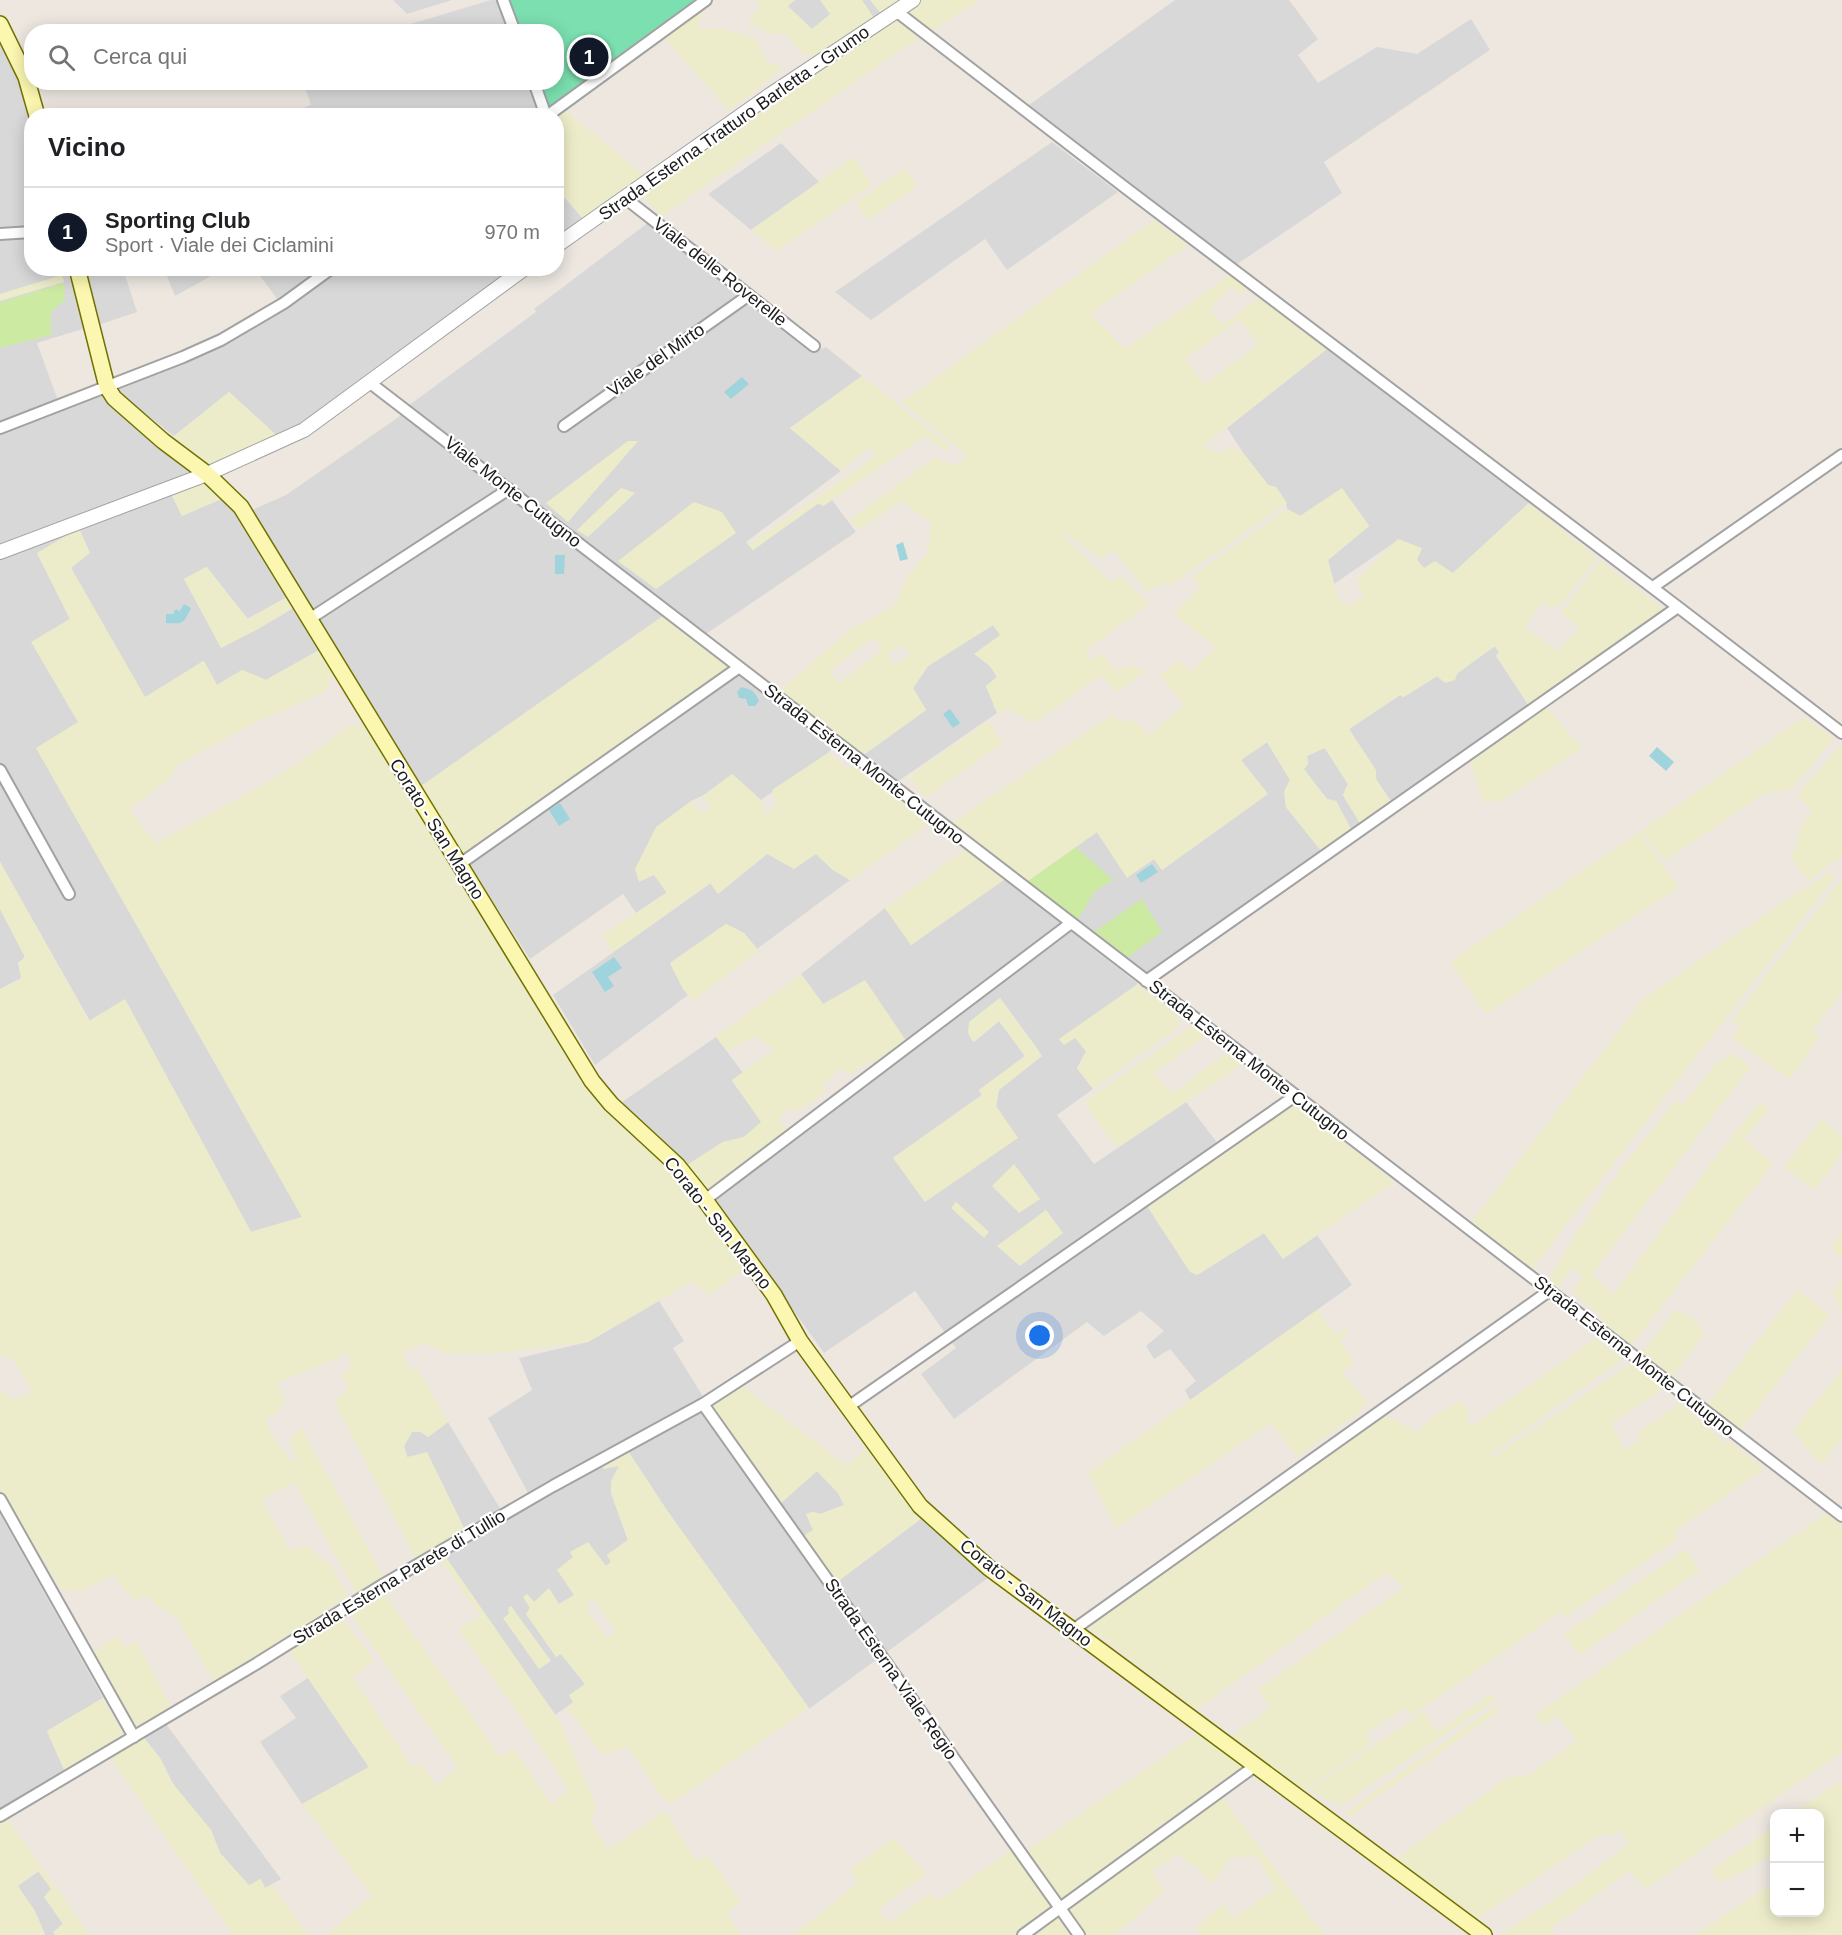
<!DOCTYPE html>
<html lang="it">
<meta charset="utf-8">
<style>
:root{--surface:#fff;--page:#f6f6f6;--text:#202124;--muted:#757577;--line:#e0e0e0;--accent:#111827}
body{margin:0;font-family:Arial,sans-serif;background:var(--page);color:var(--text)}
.controls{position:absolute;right:18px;bottom:18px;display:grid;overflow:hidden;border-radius:12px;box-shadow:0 3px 15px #0003}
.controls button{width:54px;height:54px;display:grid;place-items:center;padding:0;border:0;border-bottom:2px solid var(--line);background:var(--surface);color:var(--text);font:30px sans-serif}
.you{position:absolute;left:1040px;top:1336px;width:21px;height:21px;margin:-15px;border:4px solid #fff;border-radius:50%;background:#1a73e8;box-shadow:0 0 0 9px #1a73e833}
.badge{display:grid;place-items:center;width:39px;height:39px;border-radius:50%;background:var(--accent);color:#fff;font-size:20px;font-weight:700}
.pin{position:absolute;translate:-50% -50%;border:3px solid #fff;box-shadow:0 2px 6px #0006}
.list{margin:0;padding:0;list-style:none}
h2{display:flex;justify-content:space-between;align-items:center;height:78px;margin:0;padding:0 24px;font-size:26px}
h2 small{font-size:20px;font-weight:400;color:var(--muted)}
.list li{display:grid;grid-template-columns:39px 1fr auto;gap:18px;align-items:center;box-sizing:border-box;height:90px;padding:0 24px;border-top:2px solid var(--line)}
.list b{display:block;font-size:22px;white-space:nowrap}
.list p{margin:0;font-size:20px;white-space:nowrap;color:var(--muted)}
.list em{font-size:20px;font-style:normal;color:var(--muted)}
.icon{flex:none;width:33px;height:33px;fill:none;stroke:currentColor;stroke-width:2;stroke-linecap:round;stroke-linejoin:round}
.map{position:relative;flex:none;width:1842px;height:1935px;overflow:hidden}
.search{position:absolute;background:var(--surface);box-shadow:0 3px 15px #0003;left:24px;top:24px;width:540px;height:66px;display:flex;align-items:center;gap:15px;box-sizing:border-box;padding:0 21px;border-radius:24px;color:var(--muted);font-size:22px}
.panel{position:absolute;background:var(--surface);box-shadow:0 3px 15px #0003;left:24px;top:108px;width:540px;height:168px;border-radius:24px}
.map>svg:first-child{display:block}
.residential{fill:#d9d8d8;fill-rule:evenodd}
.farmland{fill:#edecca;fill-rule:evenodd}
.grass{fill:#cdeaa3}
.pitch{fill:#7bdfaf}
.water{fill:#9fd4dd}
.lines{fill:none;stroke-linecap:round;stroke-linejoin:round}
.minor-casing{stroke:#a2a2a2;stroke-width:14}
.tertiary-casing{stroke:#a2a2a2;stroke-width:16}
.secondary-casing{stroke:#717202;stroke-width:18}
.minor{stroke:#fff;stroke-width:10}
.tertiary{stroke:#fff;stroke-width:14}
.secondary{stroke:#fbf7b0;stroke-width:15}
.labels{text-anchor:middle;stroke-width:4.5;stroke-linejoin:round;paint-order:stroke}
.street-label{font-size:18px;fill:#1b1b1b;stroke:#fff}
</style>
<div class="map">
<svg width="1842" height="1935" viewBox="0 0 1842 1935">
<rect width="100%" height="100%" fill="#ede7e0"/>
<!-- residential -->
<path class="residential" d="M393,0H452L407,14Z
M491,0H499L510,32H384Z
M770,0H892L896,4L816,56Z
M1175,0H1289L1318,39L1298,55L1318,83L1377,47L1417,54L1471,19L1490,50L1324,162L1342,193L1236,265L1029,105Z
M0,45L19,78L31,123L32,268L70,269L86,328L37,343L61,409L100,395L233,506L289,596L247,619L207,567L184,579L221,647L256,630L295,607L321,649L266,680L242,670L217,685L203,661L145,698L71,568L37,553L70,619L32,642L79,722L37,748L302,1217L251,1232L125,1000L90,1021L0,862Z
M303,82L529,83L540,114L280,116L311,105Z
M1052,142L1118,192L1007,270L985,239L871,320L835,292Z
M781,143L819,182L751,230L708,194Z
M556,188L585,221L556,241Z
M649,222L814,352L826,347L862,376L790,428L841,471L746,542L753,550L819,503L823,506L832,500L856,532L706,634L670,607L663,616L417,789L248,512L286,495L400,416L408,406L536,312L534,309Z
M84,269H123L137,312L98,325Z
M164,269H209L213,275L175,296Z
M255,269H323L278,300Z
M340,269H517L373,369L300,424L276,435L229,392L174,436L116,391L198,357L262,324Z
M1327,349L1529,503L1453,573L1424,568L1398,540L1334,584L1328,560L1369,526L1365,520L1342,489L1300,516L1287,509L1286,503L1276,487L1268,485L1244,454L1227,428Z
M993,625L1001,635L975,654L990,666L997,677L986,686L997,713L897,782L862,756L926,710L913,688L928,666Z
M1495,646L1499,653L1496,656L1529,706L1392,803L1376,779L1349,729L1400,695L1403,697L1407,695L1437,676L1458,673Z
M736,669L837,743L828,753L761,800L732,774L704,795L691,801L654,874L667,892L636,913L623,894L530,959L466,860Z
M1267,742L1290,780L1284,792L1286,807L1322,852L1145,976L1024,884L1097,832L1127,877L1154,859L1162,870L1267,794L1241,760Z
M1324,747L1348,784L1343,795L1361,825L1352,831L1336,801L1327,799L1303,769L1308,764L1307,756Z
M767,854H816L833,870L850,880L757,949L744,933L726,924L670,963L683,989L688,995L595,1065L553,995L711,883L718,893Z
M1005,879L1138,984L1060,1039L1075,1037L1086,1051L1077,1068L1093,1089L1057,1115L1094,1164L1186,1102L1222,1149L1197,1275L1264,1233L1283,1258L1317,1235L1352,1285L1190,1400L1185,1390L1196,1381L1170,1349L1154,1359L1146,1346L1164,1331L1141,1311L1104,1336L1087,1322L954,1419L921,1374L956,1348L915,1291L824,1353L708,1192L907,1042L823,1004L801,974L885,908L911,945ZM1000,998L1039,1051L999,1090L996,1106L893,1158L982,1095L979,1090L1025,1056L999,1021L974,1042L969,1022Z
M0,909L25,957L21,978L0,989Z
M716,1037L743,1073L732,1081L762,1122L744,1137L723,1142L687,1165L652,1136L622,1102Z
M659,1301L684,1341L673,1348L712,1411L780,1503L817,1471L838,1493L844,1505L820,1514L813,1512L806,1514L837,1582L922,1518L932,1528L992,1575L809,1709L666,1509L628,1451L611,1481V1493L628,1540L607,1555L611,1562L606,1566L571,1553L574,1557V1595L558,1605L530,1608L526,1614L556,1656L561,1654L585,1684L574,1702L555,1715L445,1556L407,1457L404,1446L412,1431L421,1432L428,1437L448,1422L501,1510L528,1493L488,1418L532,1390L519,1358L588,1342Z
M0,1514L103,1698L47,1731L66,1774L0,1814Z
M308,1678L369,1767L302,1804L260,1742L296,1718L280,1696Z
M166,1724L281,1879L265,1888L260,1879L249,1886L220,1853L211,1830L173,1784L160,1758L141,1734Z
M39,1871L52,1889L45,1897L63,1924L54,1932L55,1935H43L45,1934L18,1886Z"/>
<!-- farmland -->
<path class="farmland" d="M756,0H795L788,6L812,29L830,14L820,0H862L874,18L816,56L803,54L784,33L772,35L763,29L748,23L760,7Z
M870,0H902L881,14Z
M919,0H980L930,32L907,13L911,5Z
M699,10L703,15L697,24L702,30L710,28L724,29L756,38L767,62L784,68L729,111L663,36Z
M891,18L899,19L921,36L662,216L643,196L644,190Z
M564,109L646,177L585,221L557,188L556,116Z
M854,157L872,185L777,251L751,230Z
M905,168L917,186L868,220L856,202Z
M1154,220L1188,245L1090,314L1125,349L1230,275L1248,288L1242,294L1231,288L1210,309L1223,325L1261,297L1327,349L1203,446L1221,454L1232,446L1244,454L1268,485L1276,487L1287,503L1169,586L1163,584L1147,591L1113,550L1102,559L1065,533L1063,536L1110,581L1122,577L1149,604L1085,651L1091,660L1102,654L1115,670L1134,666L1146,671L1117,692L1101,675L1035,723L1010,710L997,713L986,686L997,677L990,666L974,654L1000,635L993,625L928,666L913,688L926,710L862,756L778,693L854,626L877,616L895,605L907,577L928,552L931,523L901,501L859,530L850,519L936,457L954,466L968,456L902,402ZM1240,319L1258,345L1204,384L1185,359ZM873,638L882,650L839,683L830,671ZM903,644L910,655L894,665L887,655Z
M62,275L64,282L0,301V294Z
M862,376L950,446L946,451L926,436L823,506L818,503L753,550L749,545L876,456L869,447L841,471L790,428Z
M229,392L276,435L208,468L174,436Z
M628,441H638L568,522L546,503Z
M205,480L224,498L182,516L171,494Z
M621,488L635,493L588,537L577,530Z
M1342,488L1369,526L1328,560L1338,599L1350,606L1364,595L1357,580L1398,539L1422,548L1417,560L1424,568L1435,561L1453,573L1529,503L1595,556V560L1561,605L1550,607L1541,603L1524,627L1558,651L1579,628L1561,613L1600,560L1665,611L1529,706L1496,655L1499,653L1495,646L1458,672L1455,680L1445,683L1437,676L1407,695L1403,697L1400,695L1349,729L1376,770V779L1392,803L1361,825L1343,795L1348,784L1325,748L1307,756L1308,764L1304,769L1327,799L1336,801L1352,831L1322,852L1286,807L1284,792L1290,780L1267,742L1241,760L1268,794L1162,870L1154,859L1127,878L1097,832L1024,884L950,824L1112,715L1122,722L1133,719L1148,735L1184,705L1160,675L1179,661L1191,671L1216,648L1174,614L1200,588L1192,576L1287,509L1300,516Z
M694,502L722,512L736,533L656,589L618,561Z
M79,528L90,553L71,568L145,697L204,661L217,685L242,670L266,680L321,649L335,672L325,692L250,725L176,766L170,778L129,810L156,843L268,782L317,750L347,726L366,724L591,1091L679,1178L746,1268L709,1295L691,1282L588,1342L494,1353L449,1354L424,1343L402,1353L409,1369L417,1368L448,1422L428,1437L421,1432H412L404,1446L407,1457L427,1452L465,1530L462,1535L418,1564L334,1401L349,1388L341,1375L352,1366L346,1352L334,1360L276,1383L285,1399L277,1413L266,1419V1423L281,1450L288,1453L289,1461L297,1460L289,1440L301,1428L387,1582L360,1599L294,1482L261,1500L290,1550L308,1546L332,1567L348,1596L325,1610L328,1617L214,1681L177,1618L159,1607L148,1596L134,1600L113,1575L81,1591H68L60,1588L0,1488V1393L3,1391L13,1400L32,1392L14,1360L0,1355V989L21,979L18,963L25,957L0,909V862L89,1021L125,999L251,1232L302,1217L36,748L78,722L31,642L70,619L37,553Z
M206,567L248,619L289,596L295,607L256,630L221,648L184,579Z
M663,616L734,667L462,857L417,789Z
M1546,707L1582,748L1501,801L1484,802L1469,760Z
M1804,717L1830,736L1831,742L1792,789L1765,793L1665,861L1641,831Z
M988,721L1003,743L925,798L908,777Z
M1841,745L1842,746V856L1808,881L1790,857L1799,840V830L1812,811L1797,795Z
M828,753L846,768L856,765L933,821L850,880L833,870L816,854L794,869L767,854L718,894L710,883L612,953L603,935L667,893L654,875L639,882L635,869L656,827L691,801L704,814L709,807L704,795L732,774L761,800L766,815L777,804L772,790Z
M1639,832L1679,887L1486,1014L1450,962Z
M966,849L1005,879L911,945L885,908Z
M1830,872L1835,877L1530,1272L1469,1225L1643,999L1789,898Z
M1842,878V992L1813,1030L1820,1037L1790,1079L1732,1038L1741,1026L1732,1020Z
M726,924L744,933L759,951L693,1001L683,989L670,963Z
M801,974L823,1004L865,980L907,1042L881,1061L874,1059L850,1074L841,1069L823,1083L825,1092L800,1109L786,1110L778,1119L788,1131L708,1192L687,1165L723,1142L744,1137L761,1122L732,1080L774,1050L756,1036L728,1051L716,1037Z
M1138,984L1178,1016L1179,1027L1093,1089L1077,1068L1080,1066L1086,1051L1075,1038L1064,1045L1059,1039Z
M1000,998L1042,1056L999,1090L996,1106L1018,1138L925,1202L893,1158L982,1095L979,1090L1025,1056L999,1021L973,1042L968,1033L969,1022Z
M1190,1027H1195L1206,1035L1153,1074L1173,1093L1228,1052L1243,1064L1120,1146L1111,1141L1084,1102Z
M1731,1052L1751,1067L1592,1274L1613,1295L1717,1155L1760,1102L1769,1109L1744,1139L1773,1164L1631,1346L1625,1345L1600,1325L1604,1319L1573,1292L1583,1276L1571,1268L1557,1290L1547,1282L1581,1226L1619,1171L1676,1100L1683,1105L1719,1059L1724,1062Z
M1291,1100L1394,1182L1283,1259L1264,1233L1197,1275L1190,1272L1145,1203Z
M1821,1119L1842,1135V1154L1814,1190L1784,1167Z
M1014,1164L1040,1199L1019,1213L992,1186Z
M956,1202L989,1232L984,1238L951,1208Z
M1046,1210L1063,1233L1020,1266L997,1246Z
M1842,1233V1259L1831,1247Z
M1842,1280V1314L1833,1291Z
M1797,1290L1830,1315L1739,1432L1706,1406Z
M1317,1310L1336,1334L1346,1328L1348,1333L1340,1340L1355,1362L1342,1372L1367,1402L1360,1412L1297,1457L1271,1423L1116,1529L1088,1473Z
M1674,1311L1691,1316L1705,1334L1670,1380L1640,1356Z
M1596,1338L1623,1359L1491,1454L1493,1457L1630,1364L1664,1388L1611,1424L1625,1450L1639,1440L1638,1432L1680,1403L1725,1443L1729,1441L1764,1469L1674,1532L1678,1539L1564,1618L1560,1612L1412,1716L1405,1708L1366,1733L1371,1744L1302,1793L1227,1739L1270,1708L1258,1689L1404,1588L1387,1572L1196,1710L1087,1626L1377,1415L1396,1420L1416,1432L1435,1416L1460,1400L1469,1411L1468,1423L1472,1426Z
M1842,1369V1438L1822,1464L1811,1454L1793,1431Z
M739,1384L847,1466L869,1445L922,1518L837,1582L803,1536L813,1530L806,1514L813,1512L820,1514L844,1505L838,1493L817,1471L780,1504L712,1411L710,1402Z
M628,1451L666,1509L809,1708L672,1803L662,1797L628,1747L602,1754L567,1707L573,1702L569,1695L585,1684L561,1654L556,1657L526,1614L530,1608L523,1597L527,1594L534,1602L549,1588L559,1604L574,1595L557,1570L573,1557L570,1552L588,1542L606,1566L611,1562L607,1555L628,1540L611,1493V1481L619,1466L604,1469L601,1465ZM591,1596L616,1631L607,1638L587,1611Z
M1828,1512L1842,1524V1752L1646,1889L1629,1871L1551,1928L1554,1935H1501L1562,1894L1629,1844L1620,1830L1613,1835H1600L1474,1921L1393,1861L1508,1777L1527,1776L1577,1741L1557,1715L1543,1726L1535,1715Z
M1686,1549L1700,1570L1579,1655L1564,1634Z
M445,1556L559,1720L596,1806L591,1822L608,1850L665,1811L696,1860L708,1856L741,1902L727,1913L741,1935H327L372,1895L302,1804L369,1767L288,1649L313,1634L323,1633L343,1619L374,1660L353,1677L411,1765H422L436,1786L458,1768L349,1612L383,1592L500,1756L514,1749L552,1805L568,1789L511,1703L459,1630L480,1615L440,1559Z
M511,1606L551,1661L539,1669L503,1618L509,1614L508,1608Z
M117,1636L126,1647L137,1641L171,1707L134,1728L92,1653Z
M1491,1694L1495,1700L1340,1806L1336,1801H1328L1310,1790L1423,1712L1437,1731Z
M103,1698L124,1737L66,1774L47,1731Z
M1495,1706L1499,1711L1349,1817L1346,1812Z
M1198,1733L1246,1767L1063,1902L1025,1852Z
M141,1734L160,1758L173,1784L211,1830L220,1853L249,1885L261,1879L265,1888L272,1885L308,1935H233L108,1754Z
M1842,1780V1935H1695L1767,1887L1774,1891V1912H1820V1881L1826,1877L1820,1864V1814L1794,1813Z
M1220,1794L1324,1935H1200L1196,1928L1223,1904L1233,1918L1276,1889L1257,1857H1231L1211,1885L1194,1864L1188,1865L1180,1853L1152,1871L1165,1891L1115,1935H1083L1065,1910Z
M5,1816L90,1935H55L53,1932L63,1924L44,1897L51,1889L38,1871L18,1886L35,1911L45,1934L0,1935V1819Z
M1774,1827V1854L1743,1872L1720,1882L1710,1871Z
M894,1838L926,1874L879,1909L888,1923L930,1894L938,1901L1009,1852H1016L1052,1908L1014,1935H793L857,1884L851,1869Z
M1057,1913L1072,1935H1026Z"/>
<!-- grass -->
<path class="grass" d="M64,283L65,300L51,312V335L0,348V303Z
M1076,847L1113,880L1095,891L1076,923L1024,884Z
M1142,899L1162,932L1124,960L1091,934Z"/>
<!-- pitch -->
<path class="pitch" d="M508,0H701L548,110L538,83L556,82V32L520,31Z"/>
<!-- water -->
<path class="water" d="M742,377L749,384L731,399L724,392Z
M903,542L908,559L900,561L896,545Z
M555,555H565L564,574H555Z
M184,604L191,608C183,624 184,624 166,623V614H174V611L177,609L179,612Z
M741,687C751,689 755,691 759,701L755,706H748L746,699L739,698L737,692Z
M950,709L960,723L953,728L943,714Z
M1657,747L1674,762L1666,771L1649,756Z
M560,803L570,819L559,826L549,810Z
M1152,864L1158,872L1141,883L1136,875Z
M614,957L622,968L608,977L614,986L605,992L592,972Z"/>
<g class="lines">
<defs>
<path id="minor" d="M503,0L515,32
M896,11L1127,189L1678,607L1842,733
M534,82L546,116
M547,116L706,0
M625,198L814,346
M0,234L32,232
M369,382L1842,1516
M564,426L749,295
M0,428L183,357L221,340L284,303L332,268
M1653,587L1842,455
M308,620L509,489
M0,770L69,894
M460,864L738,668
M1146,981L1678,607
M705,1200L1071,923
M703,1404L1079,1935
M848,1407L1295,1096
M0,1499L134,1737
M1073,1630L1549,1291
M0,1816L256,1664L384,1584L553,1486L703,1404L800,1341
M1023,1935L1255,1766"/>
<path id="tertiary" d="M556,246L770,95L913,0
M0,552L207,474L304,430L525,268"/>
<path id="secondary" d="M0,24L26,77L37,116
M77,268L107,387L114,398L163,441L207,474L241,507L592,1081L611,1104L677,1165L705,1200L774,1295L800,1341L920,1506L989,1568L1484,1935"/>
</defs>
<!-- minor casing -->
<use href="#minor" class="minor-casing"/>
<!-- tertiary casing -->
<use href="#tertiary" class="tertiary-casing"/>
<!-- secondary casing -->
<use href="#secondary" class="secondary-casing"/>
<!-- minor -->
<use href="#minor" class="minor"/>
<!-- tertiary -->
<use href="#tertiary" class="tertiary"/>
<!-- secondary -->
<use href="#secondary" class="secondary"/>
</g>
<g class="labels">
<!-- street labels -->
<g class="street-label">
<text transform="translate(734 123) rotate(-35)" y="6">Strada Esterna Tratturo Barletta - Grumo</text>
<text transform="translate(720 272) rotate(38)" y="6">Viale delle Roverelle</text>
<text transform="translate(656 360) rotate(-35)" y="6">Viale del Mirto</text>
<text transform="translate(513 492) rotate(38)" y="6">Viale Monte Cutugno</text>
<text transform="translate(864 764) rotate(38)" y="6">Strada Esterna Monte Cutugno</text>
<text transform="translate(437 829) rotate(58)" y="6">Corato - San Magno</text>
<text transform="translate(1249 1060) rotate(38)" y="6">Strada Esterna Monte Cutugno</text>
<text transform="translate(718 1223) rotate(52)" y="6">Corato - San Magno</text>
<text transform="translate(1634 1356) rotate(38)" y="6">Strada Esterna Monte Cutugno</text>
<text transform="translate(399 1577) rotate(-31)" y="6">Strada Esterna Parete di Tullio</text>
<text transform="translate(1026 1593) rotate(38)" y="6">Corato - San Magno</text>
<text transform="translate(891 1669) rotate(55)" y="6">Strada Esterna Viale Regio</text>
</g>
</g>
</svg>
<div class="controls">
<button>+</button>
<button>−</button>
</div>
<div class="you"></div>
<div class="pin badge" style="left:589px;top:57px">1</div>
<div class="search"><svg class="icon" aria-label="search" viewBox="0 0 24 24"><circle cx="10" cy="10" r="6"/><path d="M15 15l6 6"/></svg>Cerca qui</div>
<section class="panel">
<h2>Vicino<small></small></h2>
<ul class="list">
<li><span class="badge">1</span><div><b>Sporting Club</b><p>Sport · Viale dei Ciclamini</p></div><em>970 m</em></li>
</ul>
</section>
</div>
